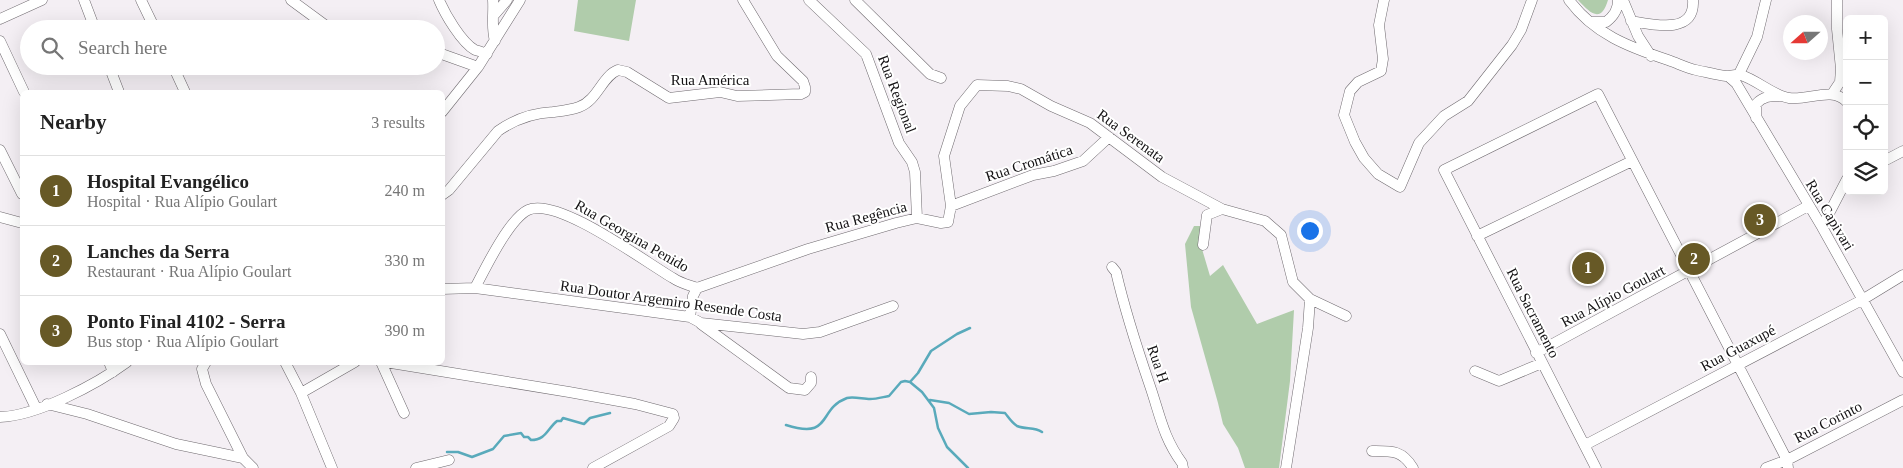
<!DOCTYPE html>
<meta charset="utf-8">
<style>
:root{--surface:#fff;--page:#f6f6f6;--text:#222;--muted:#767676;--line:#e0e0e0;--accent:#675926}
body{margin:0;font-family:Georgia,serif;background:var(--page);color:var(--text)}
.controls{position:absolute;right:15px;top:15px;display:grid;overflow:hidden;border-radius:8px;box-shadow:0 5px 20px #0002}
.controls button{width:45px;height:45px;display:grid;place-items:center;padding:0;border:0;border-bottom:1px solid var(--line);background:var(--surface);color:var(--text);font:25px sans-serif}
.compass{position:absolute;left:1783px;top:15px;width:45px;height:45px;border-radius:50%;background:var(--surface);box-shadow:0 5px 20px #0002;rotate:249deg}
.you{position:absolute;left:1309px;top:230px;width:18px;height:18px;margin:-12px;border:4px solid #fff;border-radius:50%;background:#1a73e8;box-shadow:0 0 0 8px #1a73e833}
.badge{display:grid;place-items:center;width:32px;height:32px;border-radius:50%;background:var(--accent);color:#fff;font-size:16px;font-weight:700}
.pin{position:absolute;translate:-50% -50%;border:2px solid #fff;box-shadow:0 1px 5px #0006}
.list{margin:0;padding:0;list-style:none}
h2{display:flex;justify-content:space-between;align-items:center;height:65px;margin:0;padding:0 20px;font-size:21px}
h2 small{font-size:16px;font-weight:400;color:var(--muted)}
.list li{display:grid;grid-template-columns:32px 1fr auto;gap:15px;align-items:center;box-sizing:border-box;height:70px;padding:0 20px;border-top:1px solid var(--line)}
.list b{display:block;font-size:19px;white-space:nowrap}
.list p{margin:0;font-size:16px;white-space:nowrap;color:var(--muted)}
.list em{font-size:16px;font-style:normal;color:var(--muted)}
.icon{flex:none;width:28px;height:28px;fill:none;stroke:currentColor;stroke-width:2;stroke-linecap:round;stroke-linejoin:round}
.map{position:relative;flex:none;width:1903px;height:468px;overflow:hidden}
.search{position:absolute;background:var(--surface);box-shadow:0 5px 20px #0002;left:20px;top:20px;width:425px;height:55px;display:flex;align-items:center;gap:12px;box-sizing:border-box;padding:0 18px;border-radius:28px;color:var(--muted);font-size:19px}
.panel{position:absolute;background:var(--surface);box-shadow:0 5px 20px #0002;left:20px;top:90px;width:425px;height:275px;border-radius:8px}
.map>svg:first-child{display:block}
.green{fill:#b0ccab}
.lines{fill:none;stroke-linecap:round;stroke-linejoin:round}
.stream{stroke:#59aabb;stroke-width:2.5}
.minor-casing{stroke:#6f6a6f;stroke-width:11}
.minor{stroke:#fff;stroke-width:10}
.labels{text-anchor:middle;stroke-width:4;stroke-linejoin:round;paint-order:stroke}
.street-label{font-size:15px;fill:#141214;stroke:#fff}
</style>
<div class="map">
<svg width="1903" height="468" viewBox="0 0 1903 468">
<rect width="100%" height="100%" fill="#f4eff4"/>
<!-- green -->
<path class="green" d="M578,0H636L629,41L574,31Z
M1578,0H1608C1601,24 1590,13 1578,0Z
M1194,226H1204L1208,246L1202,249L1210,276L1223,265L1257,324L1294,310L1290,381L1279,468H1245L1238,448L1223,424L1218,403L1191,307L1185,244Z"/>
<g class="lines">
<!-- stream -->
<path class="stream" d="M910,382L918,373L931,351L957,334L970,328
M930,400L949,403L969,414L991,412L1005,413C1009,418 1012,423 1017,426C1026,430 1034,426 1042,432
M786,425C833,440 817,409 847,398C853,396 863,399 870,399C877,399 883,397 889,396L901,382L905,381L910,382L922,392L934,408L938,428L947,447L968,468
M447,452H458L472,457L493,449L504,436L521,433L524,437H528L531,440C546,440 547,429 557,421H561L563,418L584,424L590,418L610,413"/>
<defs>
<path id="minor" d="M84,0L95,29
M141,0L155,29
M291,0L325,25L341,29
M439,0C445,14 461,42 475,50C479,51 483,52 487,54
M493,0C494,13 491,28 495,41
M809,0L866,54L899,143L912,162L915,172L917,218
M855,0L930,74L941,78
M1384,0L1379,25L1383,59L1381,71L1358,82L1350,91L1344,115L1355,142L1364,158L1378,174L1400,187L1419,143L1444,116L1468,101L1512,45L1521,30L1532,0
M1569,0C1594,34 1629,47 1668,60C1677,63 1687,68 1696,70C1706,72 1716,75 1726,76C1731,76 1736,74 1741,75C1757,80 1774,96 1789,98C1808,101 1832,86 1847,102
M1623,0L1638,36L1651,56
M495,14L507,0
M0,19L42,0
M1631,21C1654,25 1695,35 1693,0
M1590,22H1606C1614,16 1618,10 1618,0
M0,41L24,92
M436,52L478,67
M109,66L119,92
M173,66L185,92
M1739,74L1757,37L1766,0
M1728,76L1736,83L1822,227L1903,372
M1832,94L1840,82L1841,69L1837,29V0
M442,112L478,67L520,0
M1756,118V104C1763,96 1771,96 1781,96
M0,150L22,194
M1884,161L1903,151
M442,195L449,190L498,131C515,119 532,113 553,112C561,111 571,110 579,107C598,100 602,76 618,70L627,72L669,98L720,92L737,96L801,94L805,92V87L803,81L777,56L743,0
M951,206L1033,175L1054,171L1083,161L1109,137
M0,217L22,223
M1822,227L1847,179
M1477,236L1632,161
M1203,245L1207,215L1222,209L1265,221L1281,235L1293,282L1310,299L1346,316
M1112,267L1116,272C1125,311 1137,348 1150,386C1160,415 1163,437 1182,463L1183,468
M475,288C485,269 509,219 528,210C557,196 645,262 673,278C680,283 689,285 697,288
M442,289L475,288L690,317L701,323L803,334L820,332L893,306
M690,317L693,296L697,288L808,249L896,223L917,218L941,223L948,222L951,206L944,156L960,106L977,85L1008,86L1021,89L1051,106L1090,123L1162,177L1222,209
M701,324L789,388L805,390L811,383V377
M0,334L36,408
M1536,353L1808,206
M109,362L113,372
M206,362L202,369L206,384L243,458
M285,362L301,393L332,468
M381,362L404,413
M385,362L569,392L635,404L673,414L674,418L669,426L593,468
M1475,371L1499,381L1542,363
M301,393L355,362
M47,404L87,414L176,444L243,458L253,468
M0,417C37,416 97,384 127,362
M1585,445L1862,300L1903,275
M1372,451C1392,451 1402,450 1413,468
M416,468L449,460
M1286,468L1308,328L1310,299
M1596,468L1444,170L1598,94L1787,460L1788,468
M1766,468L1787,460L1903,400"/>
</defs>
<!-- minor casing -->
<use href="#minor" class="minor-casing"/>
<!-- minor -->
<use href="#minor" class="minor"/>
</g>
<g class="labels">
<!-- street labels -->
<g class="street-label">
<text x="710" y="85">Rua América</text>
<text transform="translate(897 94) rotate(69)" y="5">Rua Regional</text>
<text transform="translate(1131 136) rotate(36)" y="5">Rua Serenata</text>
<text transform="translate(1029 163) rotate(-18)" y="5">Rua Cromática</text>
<text transform="translate(1830 215) rotate(59)" y="5">Rua Capivari</text>
<text transform="translate(866 217) rotate(-15)" y="5">Rua Regência</text>
<text transform="translate(632 236) rotate(30)" y="5">Rua Georgina Penido</text>
<text transform="translate(1613 296) rotate(-28)" y="5">Rua Alípio Goulart</text>
<text transform="translate(671 301) rotate(8)" y="5">Rua Doutor Argemiro Resende Costa</text>
<text transform="translate(1533 313) rotate(63)" y="5">Rua Sacramento</text>
<text transform="translate(1738 348) rotate(-28)" y="5">Rua Guaxupé</text>
<text transform="translate(1158 364) rotate(71)" y="5">Rua H</text>
<text transform="translate(1828 422) rotate(-27)" y="5">Rua Corinto</text>
</g>
</g>
</svg>
<div class="controls">
<button>+</button>
<button>−</button>
<button><svg class="icon" aria-label="locate" viewBox="0 0 24 24"><circle cx="12" cy="12" r="6"/><path d="M12 2v4M12 18v4M2 12h4M18 12h4"/></svg></button>
<button><svg class="icon" aria-label="layers" viewBox="0 0 24 24"><path d="M12 4l9 5-9 5-9-5zM3 14l9 5 9-5"/></svg></button>
</div>
<svg class="compass" viewBox="-18 -18 36 36"><path d="M0-13l5 13h-10z" fill="#e53935"/><path d="M0 13l5-13h-10z" fill="#767676"/></svg>
<div class="you"></div>
<div class="pin badge" style="left:1588px;top:268px">1</div>
<div class="pin badge" style="left:1694px;top:259px">2</div>
<div class="pin badge" style="left:1760px;top:220px">3</div>
<div class="search"><svg class="icon" aria-label="search" viewBox="0 0 24 24"><circle cx="10" cy="10" r="6"/><path d="M15 15l6 6"/></svg>Search here</div>
<section class="panel">
<h2>Nearby<small>3 results</small></h2>
<ul class="list">
<li><span class="badge">1</span><div><b>Hospital Evangélico</b><p>Hospital · Rua Alípio Goulart</p></div><em>240 m</em></li>
<li><span class="badge">2</span><div><b>Lanches da Serra</b><p>Restaurant · Rua Alípio Goulart</p></div><em>330 m</em></li>
<li><span class="badge">3</span><div><b>Ponto Final 4102 - Serra</b><p>Bus stop · Rua Alípio Goulart</p></div><em>390 m</em></li>
</ul>
</section>
</div>
